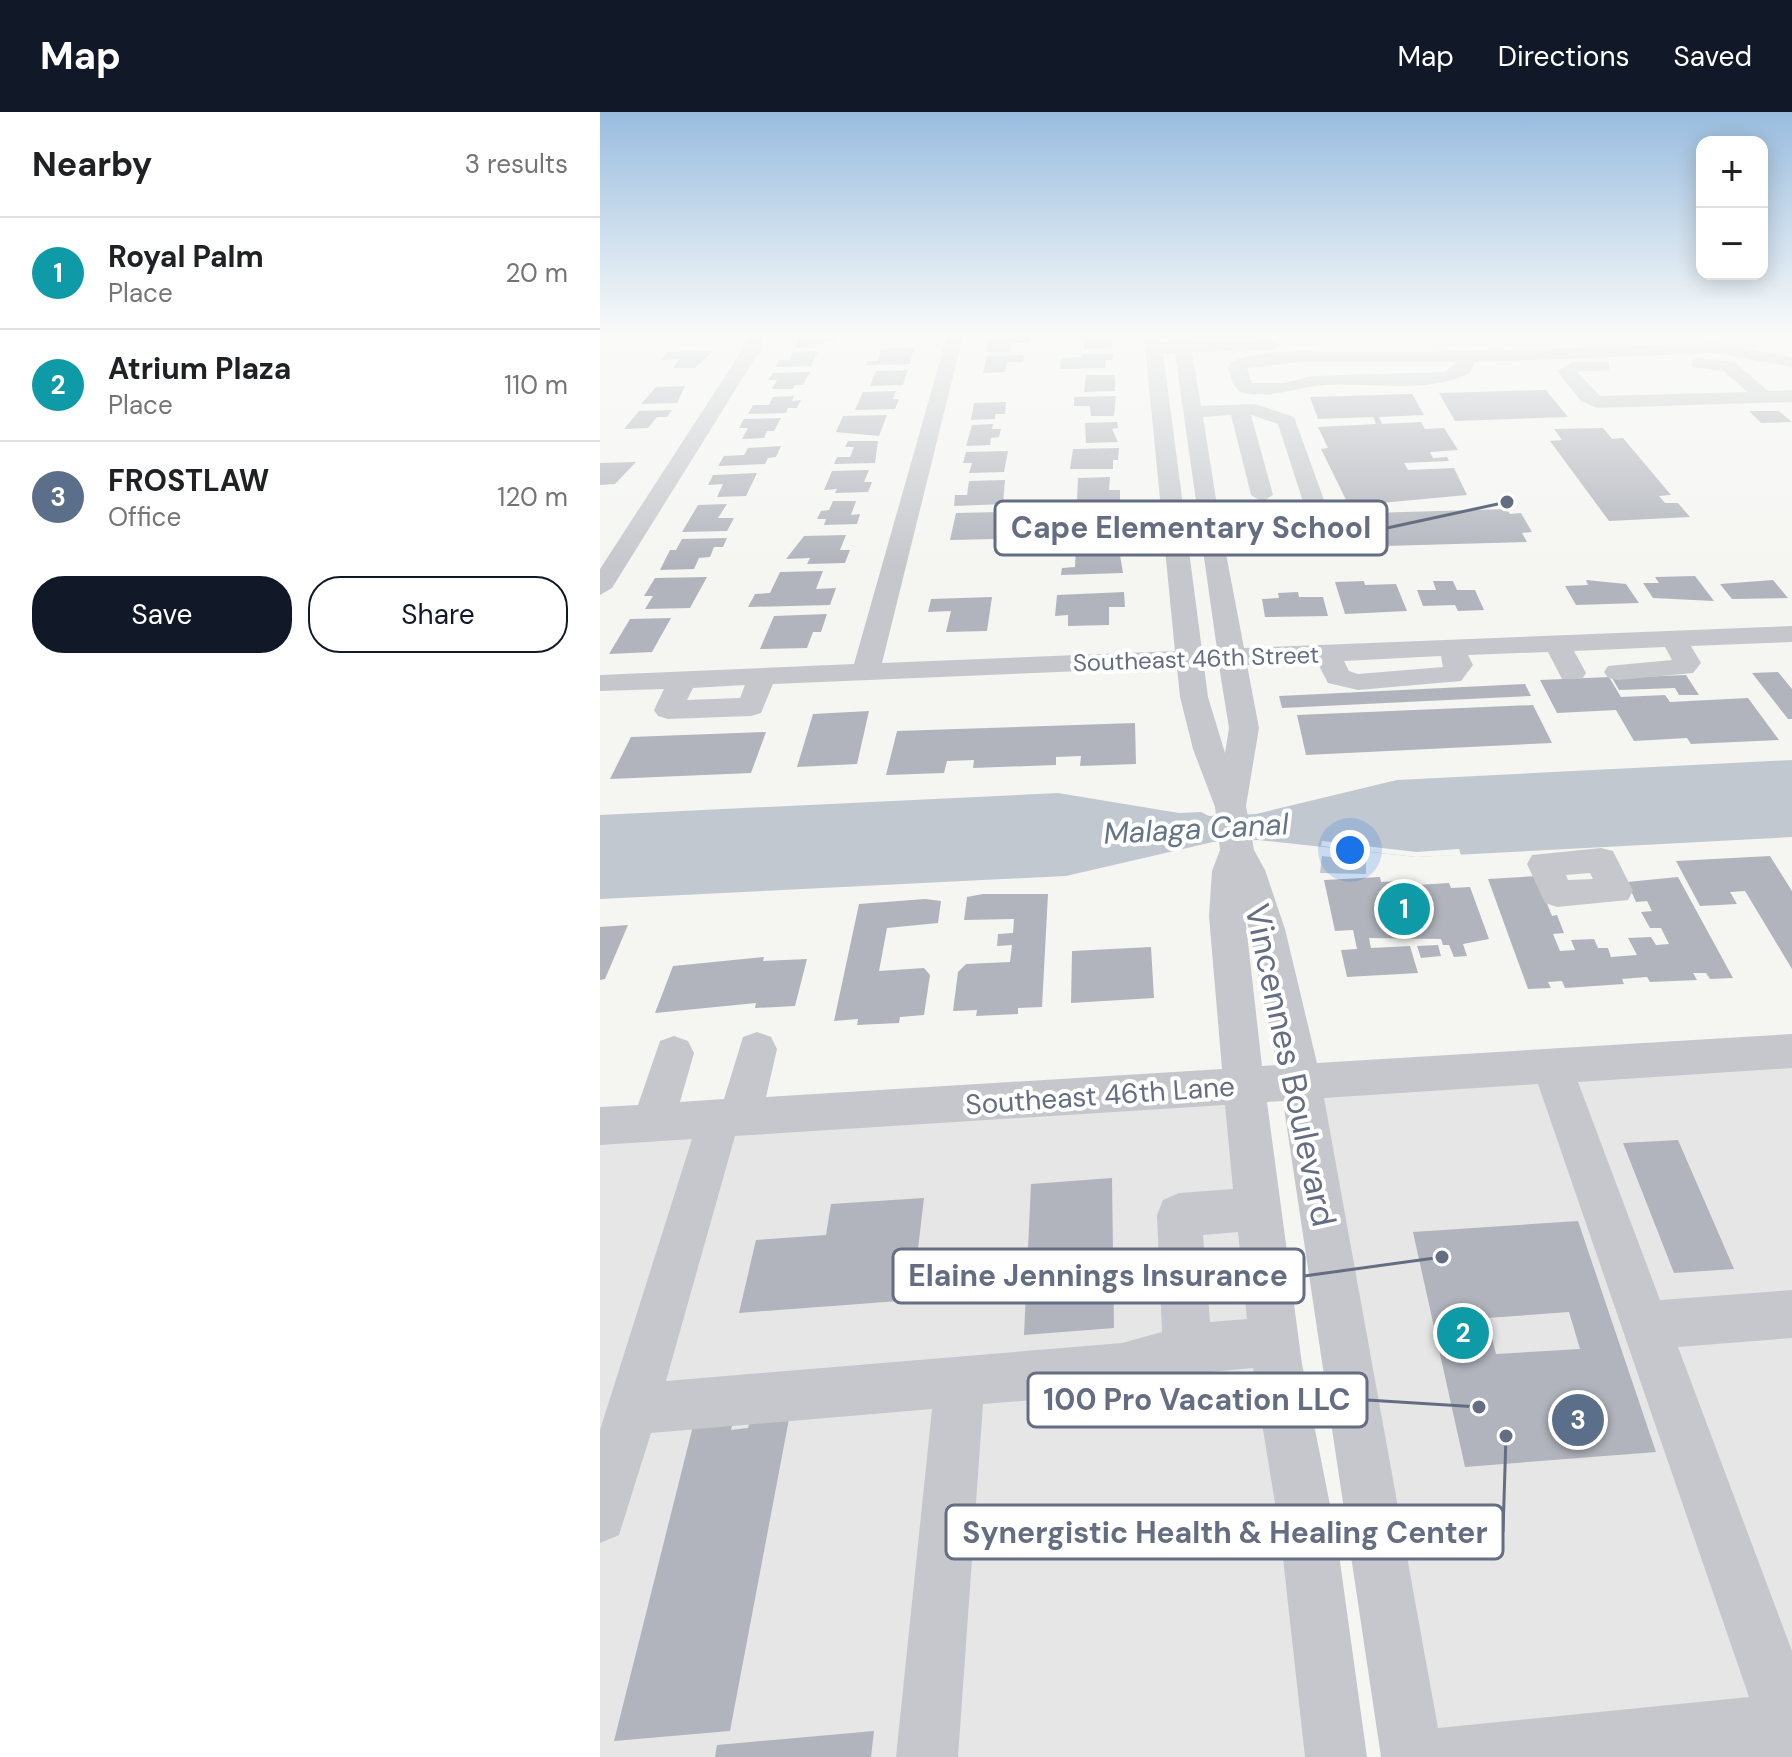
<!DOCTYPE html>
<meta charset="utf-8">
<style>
:root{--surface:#fff;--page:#f6f6f6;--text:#202124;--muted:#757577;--line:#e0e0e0;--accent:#111827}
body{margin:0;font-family:"DM Sans",sans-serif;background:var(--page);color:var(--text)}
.controls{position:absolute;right:24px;top:24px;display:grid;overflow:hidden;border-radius:16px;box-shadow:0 4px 20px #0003}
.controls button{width:72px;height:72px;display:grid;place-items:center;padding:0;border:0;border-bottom:2px solid var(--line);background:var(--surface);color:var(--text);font:40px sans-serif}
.you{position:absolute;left:750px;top:738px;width:28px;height:28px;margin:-20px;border:6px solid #fff;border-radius:50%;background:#1a73e8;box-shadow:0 0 0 12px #1a73e833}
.badge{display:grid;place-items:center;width:52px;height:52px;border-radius:50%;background:var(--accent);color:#fff;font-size:26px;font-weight:700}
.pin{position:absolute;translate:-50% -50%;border:4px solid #fff;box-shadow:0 2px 8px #0006}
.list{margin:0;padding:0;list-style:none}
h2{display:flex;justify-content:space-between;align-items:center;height:104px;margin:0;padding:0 32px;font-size:34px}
h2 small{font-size:26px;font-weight:400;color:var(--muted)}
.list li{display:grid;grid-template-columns:52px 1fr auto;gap:24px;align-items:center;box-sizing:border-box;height:112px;padding:0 32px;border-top:2px solid var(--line)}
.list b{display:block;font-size:30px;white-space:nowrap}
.list p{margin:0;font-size:26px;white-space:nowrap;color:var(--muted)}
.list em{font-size:26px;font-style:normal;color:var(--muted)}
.actions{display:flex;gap:16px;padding:24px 32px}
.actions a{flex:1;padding:18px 0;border:2px solid var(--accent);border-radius:32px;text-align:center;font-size:28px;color:var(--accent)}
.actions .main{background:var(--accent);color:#fff}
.map{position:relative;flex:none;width:1192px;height:1645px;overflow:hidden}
header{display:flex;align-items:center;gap:48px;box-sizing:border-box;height:112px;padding:0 40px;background:var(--accent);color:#fff}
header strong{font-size:38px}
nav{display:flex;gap:44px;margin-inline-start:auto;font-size:28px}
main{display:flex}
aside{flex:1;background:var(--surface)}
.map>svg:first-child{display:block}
.built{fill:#e6e6e6}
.water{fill:#c2c8d0}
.pier{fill:#f5f6f2}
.building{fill:#b1b4bc;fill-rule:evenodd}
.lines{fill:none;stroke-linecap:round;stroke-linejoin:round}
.minor{fill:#c6c7cc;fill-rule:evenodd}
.labels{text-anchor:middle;stroke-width:8;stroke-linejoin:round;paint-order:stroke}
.far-street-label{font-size:24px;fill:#656d83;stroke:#fff}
.street-label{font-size:28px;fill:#656d83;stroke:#fff}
.water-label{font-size:30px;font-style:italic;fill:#657487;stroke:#fff}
.near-street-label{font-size:34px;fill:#656d83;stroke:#fff}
.leader{fill:none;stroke:#656d83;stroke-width:3}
.callout-dot{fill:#656d83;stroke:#fff;stroke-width:3}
.callout{fill:#fff;stroke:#656d83;stroke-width:3}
.callout-label{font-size:30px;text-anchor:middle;font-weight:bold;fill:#656d83}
</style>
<header>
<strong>Map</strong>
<nav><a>Map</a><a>Directions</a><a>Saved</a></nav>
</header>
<main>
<aside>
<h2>Nearby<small>3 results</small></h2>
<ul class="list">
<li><span class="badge" style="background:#0f9aa8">1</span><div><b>Royal Palm</b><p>Place</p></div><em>20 m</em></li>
<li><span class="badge" style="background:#0f9aa8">2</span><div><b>Atrium Plaza</b><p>Place</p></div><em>110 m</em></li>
<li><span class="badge" style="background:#5c6f8a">3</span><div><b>FROSTLAW</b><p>Office</p></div><em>120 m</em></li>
</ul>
<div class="actions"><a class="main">Save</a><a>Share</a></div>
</aside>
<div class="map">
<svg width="1192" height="1645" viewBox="0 0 1192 1645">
<rect width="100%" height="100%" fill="#f5f6f2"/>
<!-- built -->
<path class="built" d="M1192,947V1645H840L719,977Z
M628,983L708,1645H0V1022Z"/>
<!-- water -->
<path class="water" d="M1192,648V725L816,745L658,728L613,730L466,764L0,787V703L458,681L579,701L601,700L609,704L656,702L797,668Z
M722,744L766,749V762L720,761Z"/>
<!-- pier -->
<path class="pier" d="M722,729L816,740L859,737L861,743L816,745L721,734Z"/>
<!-- building -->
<path class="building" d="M198,224H235V229L196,236Z
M389,224H431L430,231H411L410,240H385Z
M477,224H512L513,236L484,237V229H477Z
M314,236L310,252L266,253L267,249H278L281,237Z
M113,239L95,256H73L79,247L61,248L67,240Z
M218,239L211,254L175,255L179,248H189L193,240Z
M482,242H513L512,248H506L505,256L460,257L461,246L481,245Z
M424,243L423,250H407L405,260L383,261L387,244Z
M308,258L303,273L270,274L276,259Z
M210,260L203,273H195L193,277H172L177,268H168L173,261Z
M486,263H515V279L484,280Z
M85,274L77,291L41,292L56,275Z
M946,278L968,305L855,309L839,281Z
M296,279L293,287H299L295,297L255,298L263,280Z
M812,282L824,303L779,305L782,312L821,310L825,317L844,316L858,338L830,340L833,346L847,345L849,349L804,351L808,358L854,356L867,383L749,394L721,337L728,336L718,315L776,312L773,305L718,307L710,285Z
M194,284L192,289L201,288L197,296H188L186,301L148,302L153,293H169L173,285Z
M516,284L514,304H491L490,294H474V285Z
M406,290L405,302H395V307L371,308L374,291Z
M72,298L67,305H57L48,316L24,317L39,299Z
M1149,299H1179L1192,310L1161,311Z
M287,303L279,324L236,320L243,304Z
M181,306L174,319H167L164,326L142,327L148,316H139L144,307Z
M517,310L518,316L512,317L518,330L486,331L485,311Z
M393,312L392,317H401L399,325L391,326L390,333L366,334L372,313Z
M1003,316L1012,327L1023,326L1071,383L1059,384L1065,391H1078L1090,405L1009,409L950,329L962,328L954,317Z
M248,329H278L275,351L234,352L237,345H250L254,335H245Z
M181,334L176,345L168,346L165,352L118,354L124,344L144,343L148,336Z
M519,336L518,348H513V357H470L473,337Z
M408,339L404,360L369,361L372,351H363L366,340Z
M36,350L15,372L0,373V351Z
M269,358L264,370H272L268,380L235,381L237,377L224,378L232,359Z
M157,361L146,384L117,385L123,372L108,373L113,363Z
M510,365L509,378H520V388L477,389L478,366Z
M405,368L403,392L354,394L355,383H367L369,369Z
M233,389H256L251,403L260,402L257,412L224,413L226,407H217L221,399L229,398Z
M127,392L118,406H134L127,419L82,420L98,393Z
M907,397L910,402L921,401L932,420L922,421L927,430L785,434L783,429H770L765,414H775L770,401Z
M400,400L395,427L350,428L356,401Z
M246,423L240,438H250L245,451L207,452L210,446L186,447L204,424Z
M127,426L123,435H114L110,445L99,446L94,457L60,458L70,438H76L82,427Z
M518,431L523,461L461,463L462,456L475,455L476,432Z
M223,459L216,477L236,476L230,493L148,495L155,482L170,481L180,460Z
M1095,464L1114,489L1053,486L1043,471H1059L1055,465Z
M107,465L90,496L45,497L53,484H44L55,466Z
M986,468L1026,472L1039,491L976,493L965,474L988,473Z
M1173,468L1188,486L1132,487L1120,472Z
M764,469L765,473L796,472L807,499L745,502L735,470Z
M833,469H853L857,478H875L884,498L858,499L855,493L823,494L817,478H836Z
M524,480L525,495H509V513L468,514V503L455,504L457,483Z
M698,480L699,485H723L728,504L665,505L662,487L679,486L678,481Z
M392,485L387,519L346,520L351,499L328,500L331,487Z
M227,502L221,520H213L207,536L160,537L174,504Z
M71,506L52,540L9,542L30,507Z
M1178,560L1192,577V607H1188L1152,561Z
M1086,563L1099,583H1079L1075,576L1019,578L1012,566Z
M1009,565L1021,585L1065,583L1070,590L1148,586L1179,628L1091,632L1087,626L1034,629L1016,598L957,601L940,568Z
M925,572L931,584L682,596L679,584Z
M933,593L952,631L706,643L697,603Z
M269,599L257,652L197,655L213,602Z
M535,611L536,652L480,654L481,644L456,645V653L373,656L374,648L347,649L344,661L286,663L297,619Z
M166,620L151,661L10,667L31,625Z
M1170,744L1192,779V857L1145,779L1130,780L1137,792L1100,794L1076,749Z
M936,764L952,804L957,803L964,821L953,822L960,839L975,838L971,828L994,827L998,836H1008L1011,845L1037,843L1028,826L1051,825L1056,833L1069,832L1061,816H1050L1041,800L1052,799L1047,789L1036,790L1027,770L1078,765L1133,866L1110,867L1106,861H1093L1097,868L1050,870L1047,865L1022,867L1024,872L965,876L962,869L948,870L951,876L928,877L888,767Z
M780,765L781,770L799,769L801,774L849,771L851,776L870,775L889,827L863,832L867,844L854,845L849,833H843L841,827L769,826L771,836L810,834L818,861L747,865L741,838L757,837L753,818L735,819L724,768Z
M383,782H448L442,895L418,896V902L376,904L377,898L353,899L358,860L366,852L410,850L412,833L397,834L398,822L413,821L414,807L364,808L367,785Z
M325,787L341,789L338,811L287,816L279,859L324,856L330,863L324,903L300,905L299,911L257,913L258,907L234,909L259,792Z
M28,813L5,867L0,868V815Z
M838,833L841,844L821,846L817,834Z
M551,835L554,886L471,891L472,839Z
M164,845L163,849L207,847L195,894L155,896L156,891L55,901L73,854Z
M1078,1028L1134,1157L1074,1161L1023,1031Z
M512,1066L514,1216L424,1223L431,1072Z
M324,1086L312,1188L139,1201L156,1128L226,1123L231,1092Z
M978,1109L1056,1340L865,1355L813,1120ZM969,1200L980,1237L896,1242L887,1206Z
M189,1307L130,1619L14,1629L93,1314L133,1310L131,1318L148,1316L150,1309Z
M274,1619L271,1645H115L117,1633Z"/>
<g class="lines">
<!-- minor -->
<path class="minor" d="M147,224H163L162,235L12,476L0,483V457L144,235Z
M347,224H363L282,551L575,539L544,224H560L561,231L573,230V224H589L590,230L671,228L680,233L671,238L592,240L601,294L655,292L694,305L728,399L722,412L713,418L623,426L644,536L1192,514V530L1091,534L1101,551L1093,561L1018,568L1008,566L1004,560L1008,554L1072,548L1065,535L974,539L986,561L982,567H962L948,540L868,543L873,553L861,569L758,578L728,571L717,550L647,553L659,616L646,694L654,738L665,758L685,817L717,951L1192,922V956L978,970L1060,1188L1192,1178V1226L1078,1235L1192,1539V1645H781L683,989L667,990L702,1252L737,1428L767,1645H705L681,1428L653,1256L588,1262L522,1281L383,1292L358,1645H296L332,1297L51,1321L19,1423L0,1431V1318L92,1027L0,1033V995L38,993L60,929L74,924L88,929L94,941L80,990L124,987L143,925L157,920L171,925L177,937L166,985L622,957L609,804L612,759L620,738L615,695L593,637L580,585L577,555L173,572L161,601L151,604L68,607L58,604L54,598L64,577L0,579V563L254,552ZM563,241H575L617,537L602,538ZM631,303L651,383L662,390L673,383L651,303L678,312L706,399L704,403L620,412L603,305ZM841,544L843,555L758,562L749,559L744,549ZM604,554H619L629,616L625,641L608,585ZM145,573L140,586L87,588L93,576ZM645,804L649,817L677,953L662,954ZM938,972L1149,1585L838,1616L724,986ZM625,993L633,1077L579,1081L563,1088L557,1103L562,1220L522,1231L66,1269L135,1024ZM638,1120L647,1207L610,1210L603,1123Z
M1115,231L1192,245V255L1115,241L875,250L870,261C825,284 765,268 715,274C689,278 667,287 640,280L633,272L628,254C645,235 716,240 741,240C866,241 990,235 1115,231ZM705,250H857L845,260L712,264L684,271H652L647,256Z
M1098,246L1135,250L1168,279L1192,278V290L997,296L981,289L957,259L972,250H1009V258L977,260L1000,284L1147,280L1124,259L1092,255V247Z
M1001,736L1013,739L1033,779L1028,788L957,795L945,791L927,752L932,743ZM990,761L993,767L968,768L966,763Z"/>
</g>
<!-- sky -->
<linearGradient id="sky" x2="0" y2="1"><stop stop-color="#99bcde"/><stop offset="0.49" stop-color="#fafbf9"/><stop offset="1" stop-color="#fafbf9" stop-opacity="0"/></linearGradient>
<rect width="1192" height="454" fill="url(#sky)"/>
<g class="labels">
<!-- far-street labels -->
<g class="far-street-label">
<text transform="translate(596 547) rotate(-2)" y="8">Southeast 46th Street</text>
</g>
<!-- street labels -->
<g class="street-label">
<text transform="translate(500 983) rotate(-4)" y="10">Southeast 46th Lane</text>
</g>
<!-- water labels -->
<g class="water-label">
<text transform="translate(596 717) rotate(-3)" y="10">Malaga Canal</text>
</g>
<!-- near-street labels -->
<g class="near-street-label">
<text transform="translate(691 953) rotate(78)" y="12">Vincennes Boulevard</text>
</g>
</g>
<!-- callouts -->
<path class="leader" d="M907 390L787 416M842 1145L704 1164M879 1295L767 1288M906 1324L903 1420"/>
<g class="callout-dot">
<circle cx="907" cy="390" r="8"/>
<circle cx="842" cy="1145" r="8"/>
<circle cx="879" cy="1295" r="8"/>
<circle cx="906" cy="1324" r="8"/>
</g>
<g class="callout">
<rect x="395" y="389" width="392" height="54" rx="8"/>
<rect x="293" y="1137" width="411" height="54" rx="8"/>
<rect x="428" y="1261" width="339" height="54" rx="8"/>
<rect x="346" y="1393" width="557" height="54" rx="8"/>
</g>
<g class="callout-label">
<text x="591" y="426">Cape Elementary School</text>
<text x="498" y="1174">Elaine Jennings Insurance</text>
<text x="597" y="1298">100 Pro Vacation LLC</text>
<text x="625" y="1431">Synergistic Health &amp; Healing Center</text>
</g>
</svg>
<div class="controls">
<button>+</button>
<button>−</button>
</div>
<div class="you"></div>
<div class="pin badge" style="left:804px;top:797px;background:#0f9aa8">1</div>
<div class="pin badge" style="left:863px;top:1221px;background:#0f9aa8">2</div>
<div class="pin badge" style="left:978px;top:1308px;background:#5c6f8a">3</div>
</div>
</main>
